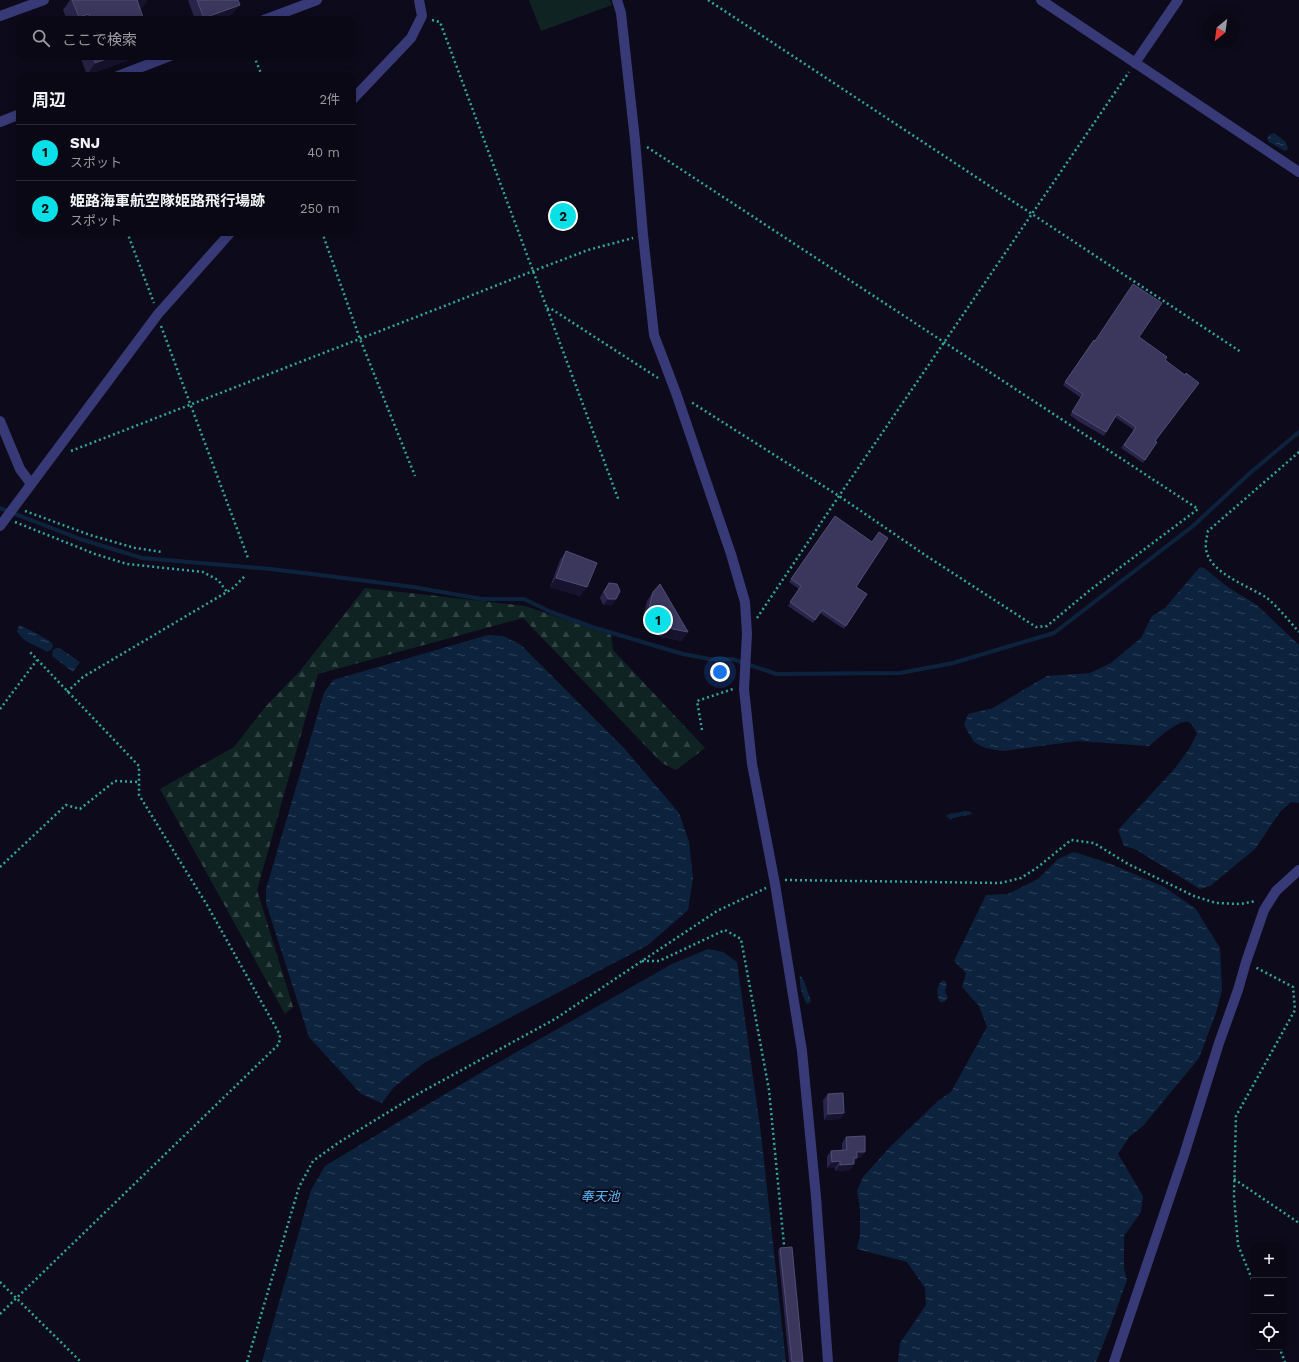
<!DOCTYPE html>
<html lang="ja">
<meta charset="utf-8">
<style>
:root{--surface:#0a0814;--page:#13111d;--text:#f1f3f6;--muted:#999aa0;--line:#2a2934;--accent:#0ae0e7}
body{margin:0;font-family:"Work Sans","Noto Sans JP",sans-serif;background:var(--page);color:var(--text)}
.controls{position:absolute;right:12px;bottom:12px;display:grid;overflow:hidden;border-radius:8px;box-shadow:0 2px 10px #0003}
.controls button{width:36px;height:36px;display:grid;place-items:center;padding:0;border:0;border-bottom:1px solid var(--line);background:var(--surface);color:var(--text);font:20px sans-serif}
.compass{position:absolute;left:1203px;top:12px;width:36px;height:36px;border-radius:50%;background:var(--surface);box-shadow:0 2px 10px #0003;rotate:209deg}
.you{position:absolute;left:720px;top:672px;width:14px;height:14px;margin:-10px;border:3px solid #fff;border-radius:50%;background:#1a73e8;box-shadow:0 0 0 6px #1a73e833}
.badge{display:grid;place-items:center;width:26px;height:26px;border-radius:50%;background:var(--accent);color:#111;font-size:13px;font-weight:700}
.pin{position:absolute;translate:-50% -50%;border:2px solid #fff;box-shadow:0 1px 4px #0006}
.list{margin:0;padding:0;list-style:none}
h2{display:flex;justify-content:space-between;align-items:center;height:52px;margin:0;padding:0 16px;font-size:17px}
h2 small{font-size:13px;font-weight:400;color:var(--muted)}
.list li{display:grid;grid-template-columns:26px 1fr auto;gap:12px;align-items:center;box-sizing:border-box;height:56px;padding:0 16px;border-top:1px solid var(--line)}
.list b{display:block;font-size:15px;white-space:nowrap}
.list p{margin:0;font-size:13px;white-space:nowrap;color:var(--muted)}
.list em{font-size:13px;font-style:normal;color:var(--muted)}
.icon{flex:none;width:22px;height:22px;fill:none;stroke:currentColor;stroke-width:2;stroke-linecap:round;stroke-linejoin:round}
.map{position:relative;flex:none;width:1299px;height:1362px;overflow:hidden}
.search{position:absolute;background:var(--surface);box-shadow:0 2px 10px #0003;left:16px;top:16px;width:340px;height:44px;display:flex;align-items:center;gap:10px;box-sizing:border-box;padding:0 14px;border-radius:12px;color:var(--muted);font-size:15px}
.panel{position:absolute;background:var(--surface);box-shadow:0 2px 10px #0003;left:16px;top:72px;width:340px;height:164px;border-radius:12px}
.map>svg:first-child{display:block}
.green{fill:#0f2422}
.forest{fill:url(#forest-firs)}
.water{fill:url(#water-ripples)}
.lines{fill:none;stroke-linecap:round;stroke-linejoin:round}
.stream{stroke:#0d233d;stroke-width:4}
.path{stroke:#31a798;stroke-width:2.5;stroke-dasharray:2 3;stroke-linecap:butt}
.minor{stroke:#383a78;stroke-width:10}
.tertiary{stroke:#383a78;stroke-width:10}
.wall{fill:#292449}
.shaded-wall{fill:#17132e}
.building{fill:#3a365c;stroke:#514d75}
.labels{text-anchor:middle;stroke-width:4;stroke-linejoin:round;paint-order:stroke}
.water-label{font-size:13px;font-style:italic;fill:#5abaf8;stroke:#0d0b1b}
</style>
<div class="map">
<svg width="1299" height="1362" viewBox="0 0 1299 1362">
<defs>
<pattern id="forest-firs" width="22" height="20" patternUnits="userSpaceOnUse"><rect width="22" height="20" fill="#0f2422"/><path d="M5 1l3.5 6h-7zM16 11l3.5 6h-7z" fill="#314243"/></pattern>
<pattern id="water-ripples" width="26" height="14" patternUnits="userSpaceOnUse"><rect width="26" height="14" fill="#0d233d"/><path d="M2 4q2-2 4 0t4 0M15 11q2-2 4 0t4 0" fill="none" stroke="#2f415a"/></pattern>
</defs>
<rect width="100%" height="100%" fill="#0d0b1b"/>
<!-- green -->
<path class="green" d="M529,0H610L612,5L541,31Z"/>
<!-- forest -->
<path class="forest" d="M365,588L525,606L611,635L613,650L705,748L676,770L662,763L523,618L318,674L257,890L293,1007L285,1014L160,789L234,747L266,706L300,671Z"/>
<!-- water -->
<path class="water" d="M1274,133L1286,142L1288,149L1285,151L1269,142L1267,139L1269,135Z
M1200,567L1204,568L1229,588L1257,605L1299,645V803L1291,802L1280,812L1255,849L1210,886L1200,889L1135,849L1124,846L1118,830L1176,767L1189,749L1197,734C1195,731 1192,722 1188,722C1178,719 1156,740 1149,746L1078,741L1003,751L985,748L974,742L964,725L968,714L993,708L1047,676L1090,673L1111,663L1141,638L1152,616L1165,608Z
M19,625L38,634L52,643L53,646L51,650L47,652C35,643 25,645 17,631Z
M488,635L503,636L521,645L624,748L679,813L689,842L693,878L688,910L648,945L424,1063L394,1087L382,1103L361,1094L309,1037L266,903V889L324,693L333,680Z
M56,648L61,649L80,662L73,672L52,656L53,650Z
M966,811L971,812L972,814L953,818L951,820L946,816L949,814Z
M1074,852L1111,864L1164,887L1195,908L1220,948L1222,990L1216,1013L1199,1058L1143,1126L1129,1137L1118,1154L1143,1196L1141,1212L1124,1236V1269L1127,1280L1110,1327L1096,1362H898L900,1343L926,1305L925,1288L907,1262L857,1249L860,1235V1209L857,1191L863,1177L891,1146L939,1100L951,1092L987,1027L979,1006L962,987L966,973L954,961L986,895L1008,894L1038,879L1058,859Z
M708,949L723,952L737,962L761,1134L786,1362H262L311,1190L325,1166L487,1069L672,964Z
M800,975L804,981L811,1001L809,1003L807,1004C802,996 799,984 800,975Z
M944,980L947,984L945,991L948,998L944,1002H940C936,995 936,984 944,980Z"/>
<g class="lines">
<!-- stream -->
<path class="stream" d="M0,508L80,539L142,558L271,569L336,577L413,587L482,599H524L551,612L592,627L683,654L709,659H732L776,674L900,673L953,663L1054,633L1193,526L1250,473L1299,432"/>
<!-- path -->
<path class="path" d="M708,0L1241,352
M432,20L440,22L619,501
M254,56L262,76
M647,147L1198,509L1090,590L1047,626L1036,627L925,555L839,496L691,402
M127,232L154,303
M322,232L360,339L415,476
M547,309L550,308L658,378
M161,326L248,558
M71,451L447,305L533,271L588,250L633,238
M1299,452L1208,531C1207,537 1205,543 1206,549C1209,573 1249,586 1267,598C1278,607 1289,621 1299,632
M25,511L90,535L135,548L162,552
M15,522L95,554L127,564L203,572L218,580L227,592
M757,618L839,496L1129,72
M67,692L83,677L232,589L245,576
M0,709L37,660
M702,730L697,701L733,689
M0,867L66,805L80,809L115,781L139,782
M785,880L1000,883L1021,878L1038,867L1071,840L1094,843L1128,864L1194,896L1216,903L1240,904L1256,901
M642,961H659L725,930L741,939L769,1090L784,1245
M1234,1179L1299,1223
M0,1282L81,1362
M1254,1284L1238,1245L1234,1196L1236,1116L1295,1010L1293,987L1255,967
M0,1314L279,1044L280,1035L207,905L139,795V766L30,652
M1279,1347L1285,1362
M247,1362L299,1187L313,1161L338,1143L416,1095L555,1019L717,911L766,888"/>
<!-- minor -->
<path class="minor" d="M1135,63L1178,0
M352,100L411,38L422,16L419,0
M0,421L20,469L31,484
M0,526L158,314L231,232
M1114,1362L1184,1155L1219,1043L1238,990L1246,962L1264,910L1276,891L1299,870"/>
<!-- tertiary -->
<path class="tertiary" d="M617,0L621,13L635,140L643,235L654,335L676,393L731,554L745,602L747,634L744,689L752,764L775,884L802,1051L816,1197L828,1362
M1041,0L1299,172
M0,16L44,0
M264,20L317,0
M118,76L170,56
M0,122L20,114"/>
</g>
<!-- wall -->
<path class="wall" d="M70,0H147L142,8H140L144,20H67L63,10Z
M188,0H238L233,14L217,20H195Z
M80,56H140L87,75Z
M1139,337L1165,360L1155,441L1157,442L1143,463L1121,448L1134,430L1115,417L1104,436L1078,421L1070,415L1081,398L1063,385L1094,340L1095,341Z
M835,516L856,587L867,594L844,629L820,613L813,623L788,606L799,589L789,582Z
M566,551L587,587L580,596L550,587L560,560Z
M609,583L616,599L612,605H603L600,598L604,590Z
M653,592L682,641L661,637L646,628L643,617L647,601Z
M828,1094L844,1113L840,1119L824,1120L823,1100Z
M846,1137L861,1158H857L854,1162V1164L850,1170L835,1171V1168H827V1157L831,1151L842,1150V1143Z
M780,1248L803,1362H789L778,1251Z"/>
<!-- shaded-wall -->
<path class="shaded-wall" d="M137,0H147L142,8L129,13Z
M240,5L233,14L217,20H203L204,18Z
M89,14L84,20H77L79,17Z
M115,56H140L87,75L95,63Z
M556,578L587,587L580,596L550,587Z
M608,599H616L612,605H603Z
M668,628L688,632L682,641L661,637Z
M844,1113L840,1119L824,1120L828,1114Z
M857,1152H865L861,1158H852Z
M854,1158H857L853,1164H854L850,1170L835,1171L840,1165Z
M840,1161L835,1168H827L832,1162Z"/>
<!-- building -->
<path class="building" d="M72,0H138H137L144,20H91L89,14L79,17Z
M197,0H238L240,5L204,18Z
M161,18L162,20H155Z
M93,56H115L95,63Z
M1133,284L1162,303L1139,337L1167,357L1165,360L1185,375L1186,373L1199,383L1155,441L1157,442L1145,460L1124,445L1136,427L1117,414L1106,432L1081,417L1072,412L1083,394L1065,382L1094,340L1095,341Z
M835,516L872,542L879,532L888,538L856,587L867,594L846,626L822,610L815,620L790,602L801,586L791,579Z
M566,551L597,563L587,587L556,578Z
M609,583L617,584L620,591L616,599H608L604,592Z
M660,584L688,632L668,628L652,619L649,608L653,592Z
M843,1093L844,1113L828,1114V1094Z
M865,1136V1152H857V1158H854V1164L840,1165V1161L832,1162L831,1151L847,1150L846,1137Z
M792,1247L803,1362H792L780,1248Z"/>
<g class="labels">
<!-- water labels -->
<g class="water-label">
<text x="600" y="1201">奉天池</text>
</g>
</g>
</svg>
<div class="controls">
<button>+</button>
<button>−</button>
<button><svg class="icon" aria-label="locate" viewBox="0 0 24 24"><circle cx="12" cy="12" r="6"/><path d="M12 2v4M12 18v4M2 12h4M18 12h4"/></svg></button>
</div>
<svg class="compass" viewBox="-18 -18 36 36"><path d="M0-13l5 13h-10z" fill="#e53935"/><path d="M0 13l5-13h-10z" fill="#999aa0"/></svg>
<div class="you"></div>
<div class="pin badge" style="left:658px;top:620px">1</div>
<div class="pin badge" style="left:563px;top:216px">2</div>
<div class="search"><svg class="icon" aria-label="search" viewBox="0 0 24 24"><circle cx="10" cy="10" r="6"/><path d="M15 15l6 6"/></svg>ここで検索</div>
<section class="panel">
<h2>周辺<small>2件</small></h2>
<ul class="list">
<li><span class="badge">1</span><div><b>SNJ</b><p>スポット</p></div><em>40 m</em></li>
<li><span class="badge">2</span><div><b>姫路海軍航空隊姫路飛行場跡</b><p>スポット</p></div><em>250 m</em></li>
</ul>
</section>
</div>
